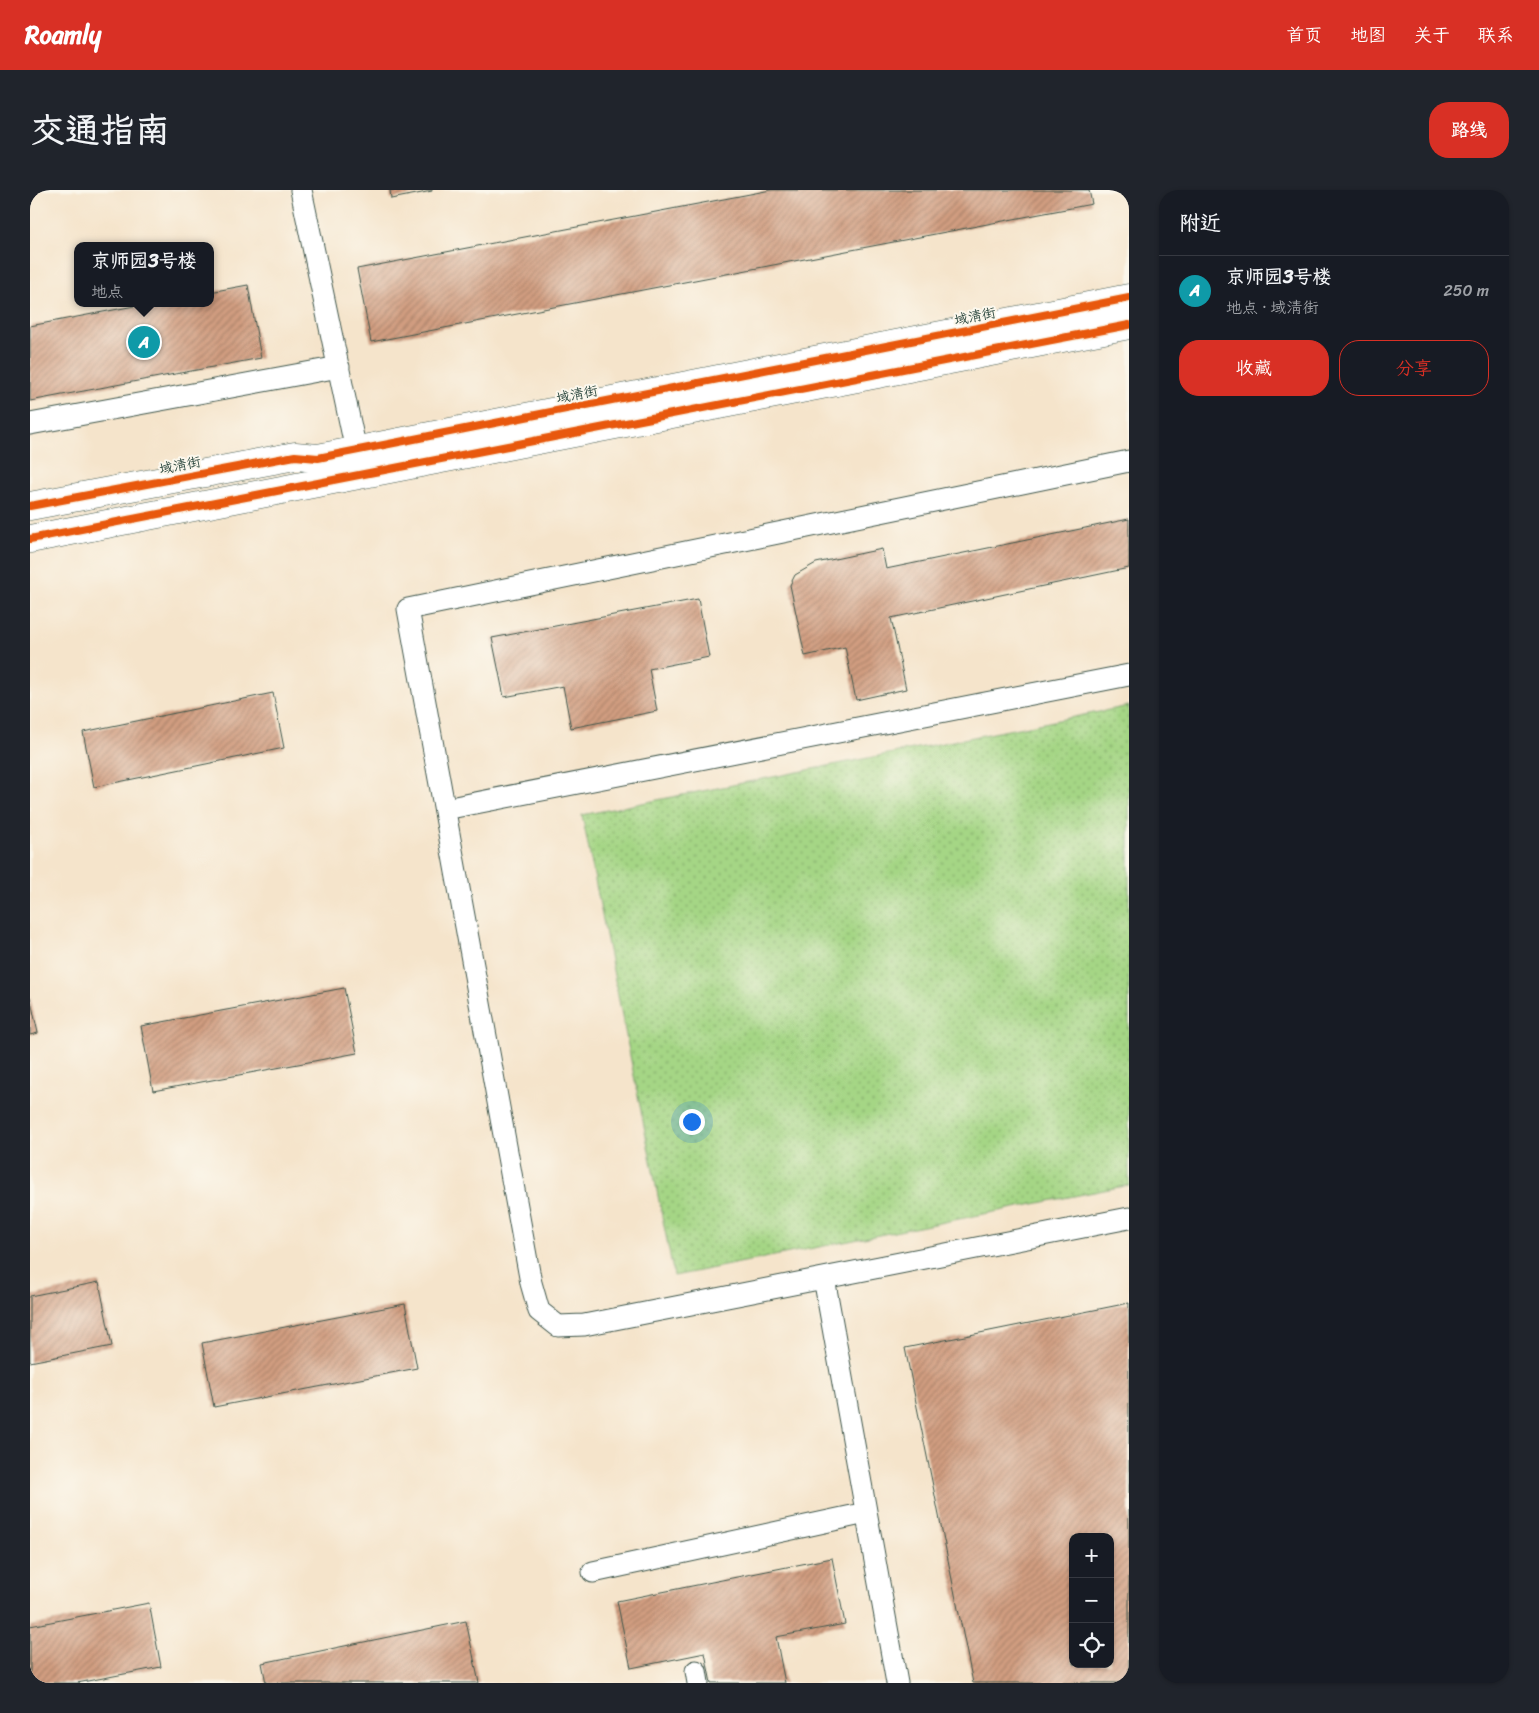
<!DOCTYPE html>
<html lang="zh">
<meta charset="utf-8">
<style>
:root{--surface:#171b24;--page:#20242c;--text:#f1f3f6;--muted:#9ea1a6;--line:#363941;--accent:#d93025}
body{margin:0;font-family:Sriracha,"LXGW WenKai TC",sans-serif;background:var(--page);color:var(--text)}
.controls{position:absolute;right:15px;bottom:15px;display:grid;overflow:hidden;border-radius:10px;box-shadow:0 1px 4px #0004}
.controls button{width:45px;height:45px;display:grid;place-items:center;padding:0;border:0;border-bottom:1px solid var(--line);background:var(--surface);color:var(--text);font:25px sans-serif}
.you{position:absolute;left:661px;top:931px;width:18px;height:18px;margin:-12px;border:4px solid #fff;border-radius:50%;background:#1a73e8;box-shadow:0 0 0 8px #1a73e833}
.badge{display:grid;place-items:center;width:32px;height:32px;border-radius:50%;background:var(--accent);color:#fff;font-size:16px;font-weight:700}
.pin{position:absolute;translate:-50% -50%;border:2px solid #fff;box-shadow:0 1px 5px #0006}
.popup{position:absolute;left:44px;top:52px;width:140px;height:65px;box-sizing:border-box;display:grid;place-content:center;border-radius:10px;background:var(--surface);filter:drop-shadow(0 1px 4px #0005);font-size:16px;white-space:nowrap;color:var(--muted)}
.popup b{font-size:19px;color:var(--text)}
.popup::after{content:'';position:absolute;left:50%;top:100%;margin-left:-10px;border:10px solid transparent;border-top-color:var(--surface)}
.list{margin:0;padding:0;list-style:none}
h2{display:flex;justify-content:space-between;align-items:center;height:65px;margin:0;padding:0 20px;font-size:21px}
h2 small{font-size:16px;font-weight:400;color:var(--muted)}
.list li{display:grid;grid-template-columns:32px 1fr auto;gap:15px;align-items:center;box-sizing:border-box;height:70px;padding:0 20px;border-top:1px solid var(--line)}
.list b{display:block;font-size:19px;white-space:nowrap}
.list p{margin:0;font-size:16px;white-space:nowrap;color:var(--muted)}
.list em{font-size:16px;font-style:normal;color:var(--muted)}
.actions{display:flex;gap:10px;padding:15px 20px}
.actions a{flex:1;padding:11px 0;border:1px solid var(--accent);border-radius:20px;text-align:center;font-size:18px;color:var(--accent)}
.actions .main{background:var(--accent);color:#fff}
.icon{flex:none;width:28px;height:28px;fill:none;stroke:currentColor;stroke-width:2;stroke-linecap:round;stroke-linejoin:round}
.map{position:relative;flex:none;width:1099px;height:1493px;overflow:hidden;border-radius:20px}
header{display:flex;align-items:center;gap:30px;box-sizing:border-box;height:70px;padding:0 25px;background:var(--accent);color:#fff}
header strong{font-size:24px}
nav{display:flex;gap:28px;margin-inline-start:auto;font-size:18px}
.intro{display:flex;align-items:center;justify-content:space-between;box-sizing:border-box;height:120px;padding:0 30px}
h1{margin:0;font-size:35px}
.button{padding:12px 22px;border-radius:20px;background:var(--accent);color:#fff;font-size:18px;font-weight:700}
main{display:flex;gap:30px;padding:0 30px}
aside{flex:1;background:var(--surface);border-radius:20px;box-shadow:0 1px 4px #0004}
.map>svg:first-child{display:block}
.grass{fill:url(#grass-dots);stroke:#628a5c}
.building{fill:url(#building-hatch);fill-rule:evenodd}
.lines{fill:none;stroke-linecap:round;stroke-linejoin:round}
.minor-casing{stroke:#3f564b;stroke-width:23}
.tertiary-casing{stroke:#3f564b;stroke-width:29}
.minor{stroke:#fff;stroke-width:21}
.tertiary{stroke:#fff;stroke-width:28}
.cycleway-casing{stroke:#fbf7ec;stroke-width:11}
.cycleway{stroke:#e8590c;stroke-width:8}
.labels{text-anchor:middle;stroke-width:4;stroke-linejoin:round;paint-order:stroke}
.street-label{font-size:14px;fill:#1f3d34;stroke:#fbf7ec}
</style>
<header>
<strong>Roamly</strong>
<nav><a>首页</a><a>地图</a><a>关于</a><a>联系</a></nav>
</header>
<div class="intro"><h1>交通指南</h1><a class="button">路线</a></div>
<main>
<div class="map">
<svg width="1099" height="1493" viewBox="0 0 1099 1493">
<defs>
<pattern id="grass-dots" width="8" height="8" patternUnits="userSpaceOnUse" patternTransform="scale(1.25)"><rect width="8" height="8" fill="#a5d685"/><path d="M2 2h.1M6 6h.1" fill="none" stroke="#86af6e" stroke-width="1.8" stroke-linecap="round"/></pattern>
<pattern id="building-hatch" width="6" height="6" patternUnits="userSpaceOnUse" patternTransform="scale(1.25)"><rect width="6" height="6" fill="#d19d80"/><path d="M-1 1l2-2M0 6l6-6M5 7l2-2" fill="none" stroke="#a9816a"/></pattern>
</defs>
<rect width="100%" height="100%" fill="#fbf7ec"/>
<filter id="ink" filterUnits="userSpaceOnUse"><feTurbulence type="fractalNoise" baseFrequency=".02" numOctaves="2"/><feDisplacementMap in="SourceGraphic" scale="10" xChannelSelector="R" yChannelSelector="G"/><feConvolveMatrix kernelMatrix="1 2 1 2 8 2 1 2 1" color-interpolation-filters="sRGB"/></filter>
<filter id="wash" filterUnits="userSpaceOnUse"><feTurbulence type="fractalNoise" baseFrequency=".0096" numOctaves="4" result="noise"/><feDisplacementMap in="SourceGraphic" scale="20" xChannelSelector="R" yChannelSelector="G"/><feGaussianBlur stdDeviation="1.12" result="paint"/><feColorMatrix in="noise" values="0 0 0 0 0 0 0 0 0 0 0 0 0 0 0 0 0 1.4 0 .05"/><feComposite in="paint" operator="in"/></filter>
<g filter="url(#wash)">
<rect width="100%" height="100%" fill="#f5e4cb"/>
<!-- grass -->
<path class="grass" d="M1099,516V995L644,1086L552,625Z"/>
<g id="blocks">
<!-- building -->
<path class="building" d="M360,0H402V1L361,9Z
M741,0H1059L1062,14L341,152L327,79Z
M218,95L231,168L0,211V136L120,113H180V102Z
M1099,329V378L861,428L876,499L826,510L815,457L775,466L760,395L765,385L786,373L852,359L856,379Z
M668,409L679,467L619,479L627,521L541,538L533,496L474,507L462,448Z
M243,503L254,558L64,597L53,542Z
M314,798L327,863L123,901L111,836Z
M0,807L8,843L0,845Z
M69,1092L82,1156L0,1172V1106Z
M1099,1113V1493H943L875,1158ZM1043,1347H1080V1474H1043Z
M375,1114L387,1178L184,1217L172,1153Z
M802,1368L815,1434L746,1447L755,1493H681L675,1463L601,1478L587,1411Z
M119,1413L131,1477L47,1493H0V1436Z
M436,1431L449,1493H236L232,1473Z"/>
</g>
</g>
<g filter="url(#ink)">
<use href="#blocks" fill-opacity="0" stroke="#3f564b" stroke-width="1"/>
<g class="lines">
<defs>
<path id="minor" d="M271,0L326,261
M0,234L309,177
M1099,271L378,419L501,1093L509,1121L528,1136L554,1135L1099,1028
M415,619L1099,485
M794,1088L867,1493
M563,1382L836,1323
M666,1481L668,1493"/>
<path id="tertiary" d="M0,316L265,266L288,268L1099,108
M0,349L1099,135"/>
</defs>
<!-- minor casing -->
<use href="#minor" class="minor-casing"/>
<!-- tertiary casing -->
<use href="#tertiary" class="tertiary-casing"/>
<!-- minor -->
<use href="#minor" class="minor"/>
<!-- tertiary -->
<use href="#tertiary" class="tertiary"/>
<defs>
<path id="cycleway" d="M0,316L265,266L288,268L1099,108
M0,349L1099,135"/>
</defs>
<!-- cycleway casing -->
<use href="#cycleway" class="cycleway-casing"/>
<!-- cycleway -->
<use href="#cycleway" class="cycleway"/>
</g>
</g>
<g class="labels">
<!-- street labels -->
<g class="street-label">
<text transform="translate(945 126) rotate(-11)" y="5">域清街</text>
<text transform="translate(547 204) rotate(-11)" y="5">域清街</text>
<text transform="translate(150 275) rotate(-11)" y="5">域清街</text>
</g>
</g>
</svg>
<div class="controls">
<button>+</button>
<button>−</button>
<button><svg class="icon" aria-label="locate" viewBox="0 0 24 24"><circle cx="12" cy="12" r="6"/><path d="M12 2v4M12 18v4M2 12h4M18 12h4"/></svg></button>
</div>
<div class="you"></div>
<div class="pin badge" style="left:114px;top:152px;background:#0f9aa8">A</div>
<div class="popup"><b>京师园3号楼</b>地点</div>
</div>
<aside>
<h2>附近<small></small></h2>
<ul class="list">
<li><span class="badge" style="background:#0f9aa8">A</span><div><b>京师园3号楼</b><p>地点 · 域清街</p></div><em>250 m</em></li>
</ul>
<div class="actions"><a class="main">收藏</a><a>分享</a></div>
</aside>
</main>
